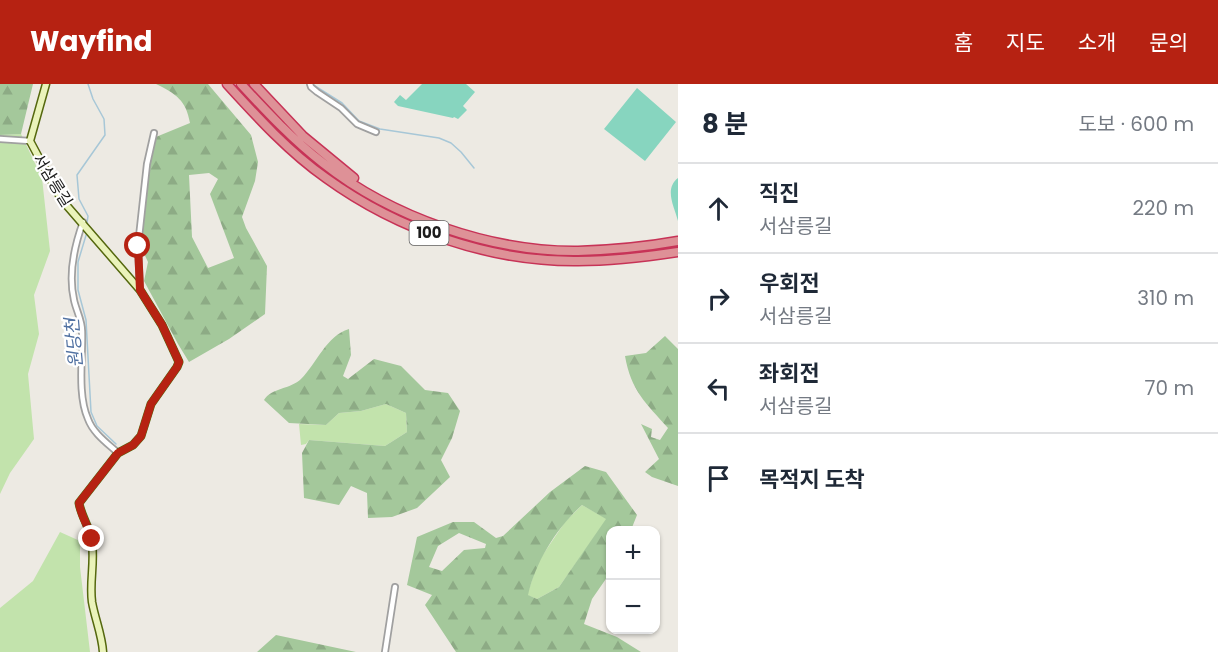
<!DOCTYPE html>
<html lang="ko">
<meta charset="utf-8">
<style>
:root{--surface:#fff;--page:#f2f2f3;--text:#1f2937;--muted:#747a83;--line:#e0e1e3;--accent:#b62212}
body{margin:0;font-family:Poppins,"Noto Sans KR",sans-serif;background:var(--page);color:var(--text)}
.controls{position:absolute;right:18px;bottom:18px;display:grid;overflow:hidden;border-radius:12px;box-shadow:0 2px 4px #0004}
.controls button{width:54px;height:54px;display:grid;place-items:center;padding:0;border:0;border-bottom:2px solid var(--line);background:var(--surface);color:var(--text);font:30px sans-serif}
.stop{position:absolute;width:18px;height:18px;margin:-14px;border:4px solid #b62212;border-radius:50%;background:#fff}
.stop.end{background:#b62212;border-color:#fff;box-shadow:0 2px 6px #0008}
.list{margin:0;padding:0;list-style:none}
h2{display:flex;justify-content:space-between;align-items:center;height:78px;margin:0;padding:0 24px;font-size:26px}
h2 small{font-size:20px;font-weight:400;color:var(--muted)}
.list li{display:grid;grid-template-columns:39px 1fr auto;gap:18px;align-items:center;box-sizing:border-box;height:90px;padding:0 24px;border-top:2px solid var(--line)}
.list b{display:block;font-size:22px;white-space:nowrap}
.list p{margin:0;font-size:20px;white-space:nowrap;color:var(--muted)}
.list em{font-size:20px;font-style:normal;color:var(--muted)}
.icon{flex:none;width:33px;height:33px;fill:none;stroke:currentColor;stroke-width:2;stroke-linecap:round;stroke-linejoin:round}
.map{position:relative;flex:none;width:678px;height:568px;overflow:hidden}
header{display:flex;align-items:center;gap:36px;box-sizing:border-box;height:84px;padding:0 30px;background:var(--accent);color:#fff}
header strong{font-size:28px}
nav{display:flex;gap:33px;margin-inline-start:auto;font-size:21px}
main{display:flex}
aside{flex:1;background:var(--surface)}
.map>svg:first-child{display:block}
.grass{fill:#c2e3ac}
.forest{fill:url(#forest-firs);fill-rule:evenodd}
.pitch{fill:#87d5bf}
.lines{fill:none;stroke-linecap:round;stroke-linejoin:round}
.stream{stroke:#a7c7d7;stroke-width:1.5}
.street-casing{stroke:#a0a0a0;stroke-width:8}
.secondary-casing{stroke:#55680e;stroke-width:9}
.highway-casing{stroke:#c73357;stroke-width:11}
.street{stroke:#fff;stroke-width:4.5}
.secondary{stroke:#eaf3ba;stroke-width:6}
.highway{stroke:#de9197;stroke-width:8}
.route{stroke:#b62212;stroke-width:8}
.labels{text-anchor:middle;stroke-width:4.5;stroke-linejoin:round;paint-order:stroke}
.shield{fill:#fff;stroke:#606060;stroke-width:1.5}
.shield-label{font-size:15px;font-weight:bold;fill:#1c1c1c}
.street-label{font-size:16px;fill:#1c1c1c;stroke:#fff}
.water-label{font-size:18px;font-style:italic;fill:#5272a2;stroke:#fff}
</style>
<header>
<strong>Wayfind</strong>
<nav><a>홈</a><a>지도</a><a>소개</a><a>문의</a></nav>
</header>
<main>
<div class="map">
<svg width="678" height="568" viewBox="0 0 678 568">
<defs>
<pattern id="forest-firs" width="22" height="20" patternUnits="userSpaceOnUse" patternTransform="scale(1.5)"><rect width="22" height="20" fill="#a4c89b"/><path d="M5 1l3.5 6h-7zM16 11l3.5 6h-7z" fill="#8dab85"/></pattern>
</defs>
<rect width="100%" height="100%" fill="#edeae3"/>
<!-- grass -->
<path class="grass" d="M21,50L42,94L50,167L34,211L39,250L28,290L34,355L10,389L0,410V51Z
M386,320L406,329L407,348L385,362L309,356L306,360L301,361L299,340L326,341L339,329L361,327Z
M582,421L607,435L559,503L537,515L527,511L538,478L565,438Z
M60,448L80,457V483L90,568H0V524L33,497Z"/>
<!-- forest -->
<path class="forest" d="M0,0H33L21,50L0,51Z
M156,0H208L251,51L258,78L255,97L242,133L246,144L267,182L265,230L229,255L189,278L178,260L144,197L148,178L140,161L151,55L190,39C186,16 176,10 156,0ZM209,89L218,95L210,110L234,174L208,184L192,153L189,91Z
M349,245L351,271L343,292L348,295L374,275L401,282L425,306L448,309L460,327L452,354L441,376L450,393L417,424L392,433L368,434L367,409L351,402L339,421L304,414L302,369L309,356L385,362L407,348L406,329L386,320L361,327L339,329L326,341L289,339L264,316C271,304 291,305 301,295C317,279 326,252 349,245Z
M665,252L678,265V402L652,393L645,388L659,375L641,340L652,345L651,353L660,356L668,344C646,319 631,307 625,272L646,269Z
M585,382L606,388L637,431L631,446H610V489L592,515L584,540L617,553L641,568H456L425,521L432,511L407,501L417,453L453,438H474L496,454L503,452L550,408ZM582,421L606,435L559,503L537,515L528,511C536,477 556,445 582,421ZM459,449L486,460L485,464L464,466L442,487L429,483L438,462Z
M276,551L356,568H257Z"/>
<!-- pitch -->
<path class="pitch" d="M422,0H466L475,8L463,22L467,26L458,35L454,33L453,34L398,22L394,18L400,11L406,16Z
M637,4L676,38L645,77L604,45Z
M678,94V137C674,122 664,105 678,94Z"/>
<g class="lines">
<!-- stream -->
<path class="stream" d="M312,0L342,19L359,37L380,45L439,54L451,59L461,68L474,84
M87,139L88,132L79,115L77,91L105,51L104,35L93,15L88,0
M87,148L78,178V206L86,236L91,328L97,342L116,360"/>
<defs>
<path id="street" d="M310,0L311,3L317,8L341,24L357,40L376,48
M0,55L30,57
M83,138C74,163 68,190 74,216C76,226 82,236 82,247C83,273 77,310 88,335C93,349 107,359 118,369
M140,206L138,162L147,80L154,49
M385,568L395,503"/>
<path id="secondary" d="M46,0L30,57L61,115L140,206L162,241L179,278L177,283L151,320L141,352L133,361L118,369L79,419C81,431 88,441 91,453C96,474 89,497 92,518C95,535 102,551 103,568"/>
<path id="highway" d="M227,0C258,34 289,68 326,94C398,146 490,178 578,177C611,177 645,173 678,168
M241,0C266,27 293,56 323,79C391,133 491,168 578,167C611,166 645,163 678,157
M254,0L303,52L354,94"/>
</defs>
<!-- street casing -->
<use href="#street" class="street-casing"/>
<!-- secondary casing -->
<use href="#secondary" class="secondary-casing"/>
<!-- highway casing -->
<use href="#highway" class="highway-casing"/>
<!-- street -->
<use href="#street" class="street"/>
<!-- secondary -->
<use href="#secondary" class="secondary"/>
<!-- highway -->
<use href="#highway" class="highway"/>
</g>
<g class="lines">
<!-- route -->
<path class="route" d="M92,455C88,442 81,432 79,419L118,369L133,361L141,352L151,320L177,283L179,278L162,241L140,206L138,162"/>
</g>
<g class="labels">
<!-- shield labels -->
<rect class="shield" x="409.5" y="137" width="39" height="24" rx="4.5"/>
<g class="shield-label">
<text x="429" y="154">100</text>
</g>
<!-- street labels -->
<g class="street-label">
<text transform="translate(53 96) rotate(58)" y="6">서삼릉길</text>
</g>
<!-- water labels -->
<g class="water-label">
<text transform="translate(74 259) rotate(-95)" y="6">원당천</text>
</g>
</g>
</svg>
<div class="controls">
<button>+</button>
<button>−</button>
</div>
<div class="stop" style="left:138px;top:162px"></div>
<div class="stop end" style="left:92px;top:455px"></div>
</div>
<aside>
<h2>8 분<small>도보 · 600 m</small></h2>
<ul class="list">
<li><svg class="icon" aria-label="ahead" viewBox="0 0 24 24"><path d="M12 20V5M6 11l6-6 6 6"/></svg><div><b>직진</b><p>서삼릉길</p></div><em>220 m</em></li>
<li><svg class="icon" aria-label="right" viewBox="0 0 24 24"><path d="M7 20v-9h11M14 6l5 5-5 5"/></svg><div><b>우회전</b><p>서삼릉길</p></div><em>310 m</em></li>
<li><svg class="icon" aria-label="left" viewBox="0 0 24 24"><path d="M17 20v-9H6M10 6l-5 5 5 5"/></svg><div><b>좌회전</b><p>서삼릉길</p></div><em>70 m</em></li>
<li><svg class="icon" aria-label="arrive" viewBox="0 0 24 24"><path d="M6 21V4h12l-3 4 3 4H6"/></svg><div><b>목적지 도착</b></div></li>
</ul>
</aside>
</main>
